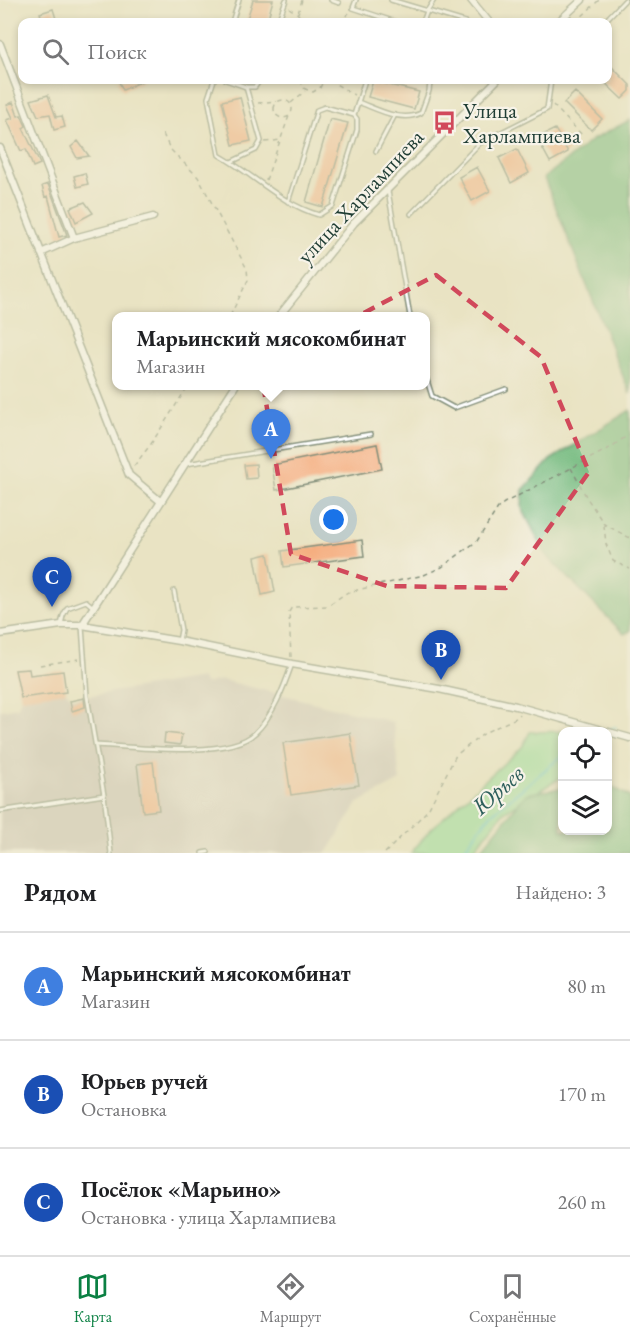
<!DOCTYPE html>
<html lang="ru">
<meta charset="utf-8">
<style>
:root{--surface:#fff;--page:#f6f6f6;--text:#202124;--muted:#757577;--line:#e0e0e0;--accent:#0b8043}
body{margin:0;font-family:"EB Garamond",serif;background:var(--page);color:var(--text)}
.controls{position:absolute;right:18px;bottom:18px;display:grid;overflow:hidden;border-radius:12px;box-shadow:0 3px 9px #0003}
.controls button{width:54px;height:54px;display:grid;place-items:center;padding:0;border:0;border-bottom:2px solid var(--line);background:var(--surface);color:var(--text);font:30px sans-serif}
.you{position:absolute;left:334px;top:520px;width:21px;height:21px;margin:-15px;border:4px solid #fff;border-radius:50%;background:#1a73e8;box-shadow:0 0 0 9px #1a73e833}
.badge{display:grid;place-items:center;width:39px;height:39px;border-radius:50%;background:var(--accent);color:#fff;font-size:20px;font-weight:700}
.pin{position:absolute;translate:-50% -50px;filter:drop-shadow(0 2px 3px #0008)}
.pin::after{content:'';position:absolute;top:32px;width:21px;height:18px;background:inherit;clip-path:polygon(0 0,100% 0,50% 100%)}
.popup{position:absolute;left:112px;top:312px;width:318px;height:78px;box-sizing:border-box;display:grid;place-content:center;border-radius:12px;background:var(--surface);filter:drop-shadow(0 2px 4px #0005);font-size:20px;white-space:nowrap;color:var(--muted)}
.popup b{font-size:22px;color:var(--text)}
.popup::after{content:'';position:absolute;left:50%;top:100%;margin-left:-12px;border:12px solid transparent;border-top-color:var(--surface)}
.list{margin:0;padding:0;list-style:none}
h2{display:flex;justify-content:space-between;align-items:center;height:78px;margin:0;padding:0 24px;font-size:26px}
h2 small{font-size:20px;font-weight:400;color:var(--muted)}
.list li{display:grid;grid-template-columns:39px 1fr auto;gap:18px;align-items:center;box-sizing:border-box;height:108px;padding:0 24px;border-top:2px solid var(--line)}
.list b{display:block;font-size:22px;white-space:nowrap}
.list p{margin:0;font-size:20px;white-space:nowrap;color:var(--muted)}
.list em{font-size:20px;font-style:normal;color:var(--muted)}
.icon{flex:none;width:33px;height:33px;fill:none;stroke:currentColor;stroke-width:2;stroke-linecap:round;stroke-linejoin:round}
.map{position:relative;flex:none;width:630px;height:853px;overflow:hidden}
.search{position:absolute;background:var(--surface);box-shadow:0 3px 9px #0003;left:18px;right:18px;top:18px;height:66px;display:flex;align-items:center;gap:15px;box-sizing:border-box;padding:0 21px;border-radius:12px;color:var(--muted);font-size:22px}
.sheet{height:402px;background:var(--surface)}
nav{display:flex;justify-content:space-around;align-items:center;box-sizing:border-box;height:84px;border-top:2px solid var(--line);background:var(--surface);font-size:16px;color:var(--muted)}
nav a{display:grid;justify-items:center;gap:3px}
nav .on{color:var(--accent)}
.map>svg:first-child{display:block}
.industrial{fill:#cbc3b8}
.green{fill:#90db97;stroke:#588c66;stroke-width:1.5}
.forest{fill:#74bb80;stroke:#4a7c5a;stroke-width:1.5}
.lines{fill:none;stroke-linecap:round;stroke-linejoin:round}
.stream{stroke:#56c2cf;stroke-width:2}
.building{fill:#f5ae80}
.service-casing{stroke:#84907c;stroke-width:6}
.minor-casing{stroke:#84907c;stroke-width:9}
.path{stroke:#84907c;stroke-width:1.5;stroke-dasharray:4.5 4.5;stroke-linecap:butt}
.service{stroke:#fff;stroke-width:3}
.minor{stroke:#fff;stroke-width:6}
.marked{fill:none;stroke:#d1495b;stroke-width:4.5;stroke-dasharray:12 8;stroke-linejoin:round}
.labels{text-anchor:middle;stroke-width:4.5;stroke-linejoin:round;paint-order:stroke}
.poi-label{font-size:22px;fill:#1f3d34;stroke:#f7f3e8;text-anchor:start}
.street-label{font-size:22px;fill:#1f3d34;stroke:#f7f3e8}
.water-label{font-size:24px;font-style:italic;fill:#2d5e5b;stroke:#f7f3e8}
</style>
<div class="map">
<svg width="630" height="853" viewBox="0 0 630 853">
<rect width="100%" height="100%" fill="#f7f3e8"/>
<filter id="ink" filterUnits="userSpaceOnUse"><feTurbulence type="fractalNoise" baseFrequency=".0167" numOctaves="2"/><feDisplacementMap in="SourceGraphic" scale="12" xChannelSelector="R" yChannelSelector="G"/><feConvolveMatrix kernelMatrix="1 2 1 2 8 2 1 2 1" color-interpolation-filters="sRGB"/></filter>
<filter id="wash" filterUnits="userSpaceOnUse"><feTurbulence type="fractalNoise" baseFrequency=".008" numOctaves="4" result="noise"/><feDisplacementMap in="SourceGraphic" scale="24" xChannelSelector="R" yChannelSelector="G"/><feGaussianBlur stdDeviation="1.35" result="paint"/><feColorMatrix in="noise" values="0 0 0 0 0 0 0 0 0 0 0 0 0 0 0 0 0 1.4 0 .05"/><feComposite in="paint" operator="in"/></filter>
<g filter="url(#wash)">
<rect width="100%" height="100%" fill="#e9e3c3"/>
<!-- industrial -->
<path class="industrial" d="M29,669L30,675L63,671L66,692L74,698L202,678L204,684L222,680L393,722L400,781L358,803L327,853H0V710L18,707L21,698L15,670Z"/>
<!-- green -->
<path class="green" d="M579,731H598L562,732V777L504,812L471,853H411L431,829L522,747L530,732Z"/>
<!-- forest -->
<path class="forest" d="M630,120V394L544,178L592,140Z
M630,410V631L624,634L546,555L522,508L523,490L550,460Z
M608,784L630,797V853H478L526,794L562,788V830H608Z"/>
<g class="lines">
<!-- stream -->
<path class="stream" d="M607,730L616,727
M461,853L489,816L562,756"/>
</g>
<g id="blocks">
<!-- building -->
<path class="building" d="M253,0H273L267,22H246Z
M53,9L57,22H43L40,13Z
M608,63L630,85V91L622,99L602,80H608Z
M118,80H144L123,90Z
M373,81L419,92L414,109L368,97Z
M575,92L602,119L591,130L564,103Z
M48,95L56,117L62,116L65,127L54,130L50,114L38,116L31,100Z
M240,97L251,141L233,145L222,101Z
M13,102L18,116L21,115L26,126L23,128L40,164L33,167L26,149L21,151L7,120L13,118L7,105Z
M330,119L348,123L323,207L306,202Z
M555,129L568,152L550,162L537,138Z
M78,141L89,156L77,158L71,147Z
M517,149L529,173L511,183L499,158Z
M477,167L490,191L472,201L459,177Z
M85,173L88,184L77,187L74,176Z
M48,184L67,235L59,237L48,196L45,197L42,186Z
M85,202L93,213L76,222L70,208Z
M377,444L382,469L276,490L272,465Z
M256,464L257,478L246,479L244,465Z
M362,540L364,556L284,567L282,551Z
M268,554L275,592L262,595L255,557Z
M29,669L30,675L63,671L66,692L21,698L15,670Z
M84,698L85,707L72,711L70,701Z
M165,733L182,735L180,745L164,743Z
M350,733L359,785L291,795L283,743Z
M153,762L159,810L143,812L137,764Z"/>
</g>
</g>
<g filter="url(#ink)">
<use href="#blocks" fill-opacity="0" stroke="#84907c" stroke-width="1.5"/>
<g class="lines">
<defs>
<path id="service" d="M331,0L339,3
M356,0L353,8L396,22
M391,0L465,22
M232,22L239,0
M278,22L286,0
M423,22L427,11L434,0
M604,22L625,0
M214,80L208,98L219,155C253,174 281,204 319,215L333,206L357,130V119L354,115L365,80
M226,80L246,87L261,141L256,150L231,162
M246,87H255L260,80
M358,102C377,109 401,123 421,113L429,91L430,83L425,80
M376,151L395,115
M388,191L410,316
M288,202L317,110L325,107L354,115
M411,214L480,143L547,109L551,80
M425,374L432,396L454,408L506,389
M186,464L371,434
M174,591L181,630L179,641
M61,625L63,616L67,608L86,601L92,606
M82,626L87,696L104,795L111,853
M96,745C133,747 229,759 255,733C273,716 284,687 292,664
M0,811L104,795
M202,853L208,852"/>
<path id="minor" d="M471,0L489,22
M558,22L582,0
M0,44L74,238
M0,148L129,475L160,501
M41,253L74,238L153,217
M279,316L354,223L497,80
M82,625L235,386
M0,634L61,625H82L179,641L292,664L439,689L516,706L630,738"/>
</defs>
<!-- service casing -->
<use href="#service" class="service-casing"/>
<!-- minor casing -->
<use href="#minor" class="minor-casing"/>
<!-- path -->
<path class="path" d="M289,8L298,14L302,22
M298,13L302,0
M322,22L329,21L333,22
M339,22L349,13
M576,22L599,0
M301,80L303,88L313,92L320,88L323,81L327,80
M329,80L354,95
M274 109a9 9 0 1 1 18 0a9 9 0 1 1-18 0Z
M258,103L277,101
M291,103L305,91
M553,105L583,136
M163,134L170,149L198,177L247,269L248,280L230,316
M265,142L281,140
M266,180L289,116
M134,466L151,444L188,386
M571,468L587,498L604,524L630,538
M604,525L606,544L613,561L630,569
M291,657L289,612L292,607L327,606L348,592L424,575L442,567L477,541L498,508L504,503L608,449L630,434
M40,665L79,659
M385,853L428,810L456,755L486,732L518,717L520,714"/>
<!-- service -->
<use href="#service" class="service"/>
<!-- minor -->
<use href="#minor" class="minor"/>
</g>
</g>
<!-- marked area -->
<path d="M0 0H630V853H0ZM436,275L541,357L589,472L506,588L387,586L291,554L262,378L358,316Z" fill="#e9e3c3" fill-opacity=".55" fill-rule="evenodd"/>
<path class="marked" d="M436,275L541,357L589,472L506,588L387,586L291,554L262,378L358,316Z"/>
<!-- icons -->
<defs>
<symbol id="bus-bare" viewBox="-9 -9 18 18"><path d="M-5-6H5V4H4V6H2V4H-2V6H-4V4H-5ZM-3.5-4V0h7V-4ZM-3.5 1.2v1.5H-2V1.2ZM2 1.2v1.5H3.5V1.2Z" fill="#d1495b" stroke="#f7f3e8" stroke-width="2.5" paint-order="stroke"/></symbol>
</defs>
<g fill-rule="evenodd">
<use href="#bus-bare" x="428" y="106" width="33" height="33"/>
</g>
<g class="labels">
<!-- poi labels -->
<g class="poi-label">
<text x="463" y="118">Улица<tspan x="463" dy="25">Харлампиева</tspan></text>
</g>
<!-- street labels -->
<g class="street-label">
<text transform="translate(360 196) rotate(-47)" y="8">улица Харлампиева</text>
</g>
<!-- water labels -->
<g class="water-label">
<text transform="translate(498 790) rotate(-42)" y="8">Юрьев</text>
</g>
</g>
</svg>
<div class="controls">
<button><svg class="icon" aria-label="locate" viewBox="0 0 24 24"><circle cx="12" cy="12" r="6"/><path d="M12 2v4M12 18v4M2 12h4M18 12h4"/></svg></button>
<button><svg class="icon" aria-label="layers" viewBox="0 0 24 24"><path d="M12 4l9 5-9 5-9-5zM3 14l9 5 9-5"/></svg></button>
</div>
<div class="you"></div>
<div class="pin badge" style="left:271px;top:459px;background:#3f7fe0">A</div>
<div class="popup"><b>Марьинский мясокомбинат</b>Магазин</div>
<div class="pin badge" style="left:441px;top:680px;background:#1a4fb4">B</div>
<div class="pin badge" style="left:52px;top:607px;background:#1a4fb4">C</div>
<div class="search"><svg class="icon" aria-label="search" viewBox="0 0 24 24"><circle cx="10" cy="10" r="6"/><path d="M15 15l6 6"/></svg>Поиск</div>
</div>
<section class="sheet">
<h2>Рядом<small>Найдено: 3</small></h2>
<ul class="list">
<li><span class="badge" style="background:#3f7fe0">A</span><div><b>Марьинский мясокомбинат</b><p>Магазин</p></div><em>80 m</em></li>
<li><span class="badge" style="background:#1a4fb4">B</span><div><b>Юрьев ручей</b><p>Остановка</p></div><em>170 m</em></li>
<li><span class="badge" style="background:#1a4fb4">C</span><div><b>Посёлок «Марьино»</b><p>Остановка · улица Харлампиева</p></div><em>260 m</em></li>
</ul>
</section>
<nav>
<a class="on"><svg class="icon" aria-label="map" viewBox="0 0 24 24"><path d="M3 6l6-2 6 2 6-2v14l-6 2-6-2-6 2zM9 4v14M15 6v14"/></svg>Карта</a>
<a><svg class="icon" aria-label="directions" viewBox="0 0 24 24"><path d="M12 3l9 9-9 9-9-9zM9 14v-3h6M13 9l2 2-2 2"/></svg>Маршрут</a>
<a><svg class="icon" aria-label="saved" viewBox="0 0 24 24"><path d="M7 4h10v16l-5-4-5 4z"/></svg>Сохранённые</a>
</nav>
